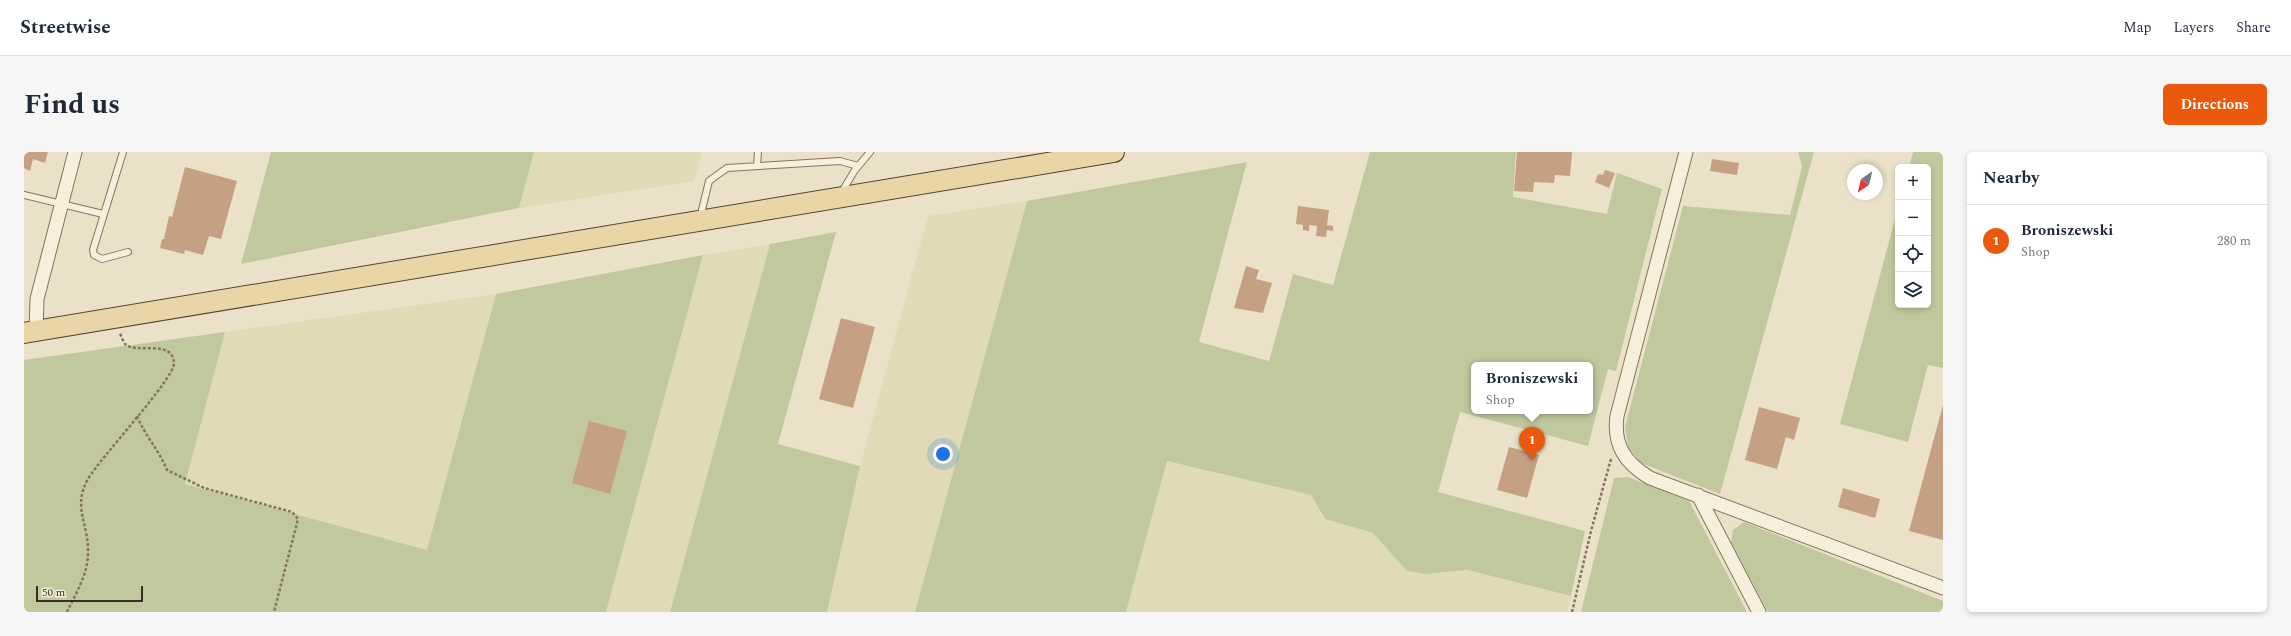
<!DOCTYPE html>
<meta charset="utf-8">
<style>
:root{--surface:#fff;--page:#f6f6f7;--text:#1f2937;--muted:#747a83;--line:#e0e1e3;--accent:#ea580c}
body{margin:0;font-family:Spectral,serif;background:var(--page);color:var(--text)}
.controls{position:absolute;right:12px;top:12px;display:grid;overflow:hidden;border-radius:6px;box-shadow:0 2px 6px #0003}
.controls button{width:36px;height:36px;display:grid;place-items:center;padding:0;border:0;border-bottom:1px solid var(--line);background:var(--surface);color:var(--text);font:20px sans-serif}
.compass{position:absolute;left:1823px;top:12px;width:36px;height:36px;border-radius:50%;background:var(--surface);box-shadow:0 2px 6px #0003;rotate:214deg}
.scale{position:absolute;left:12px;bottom:10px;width:107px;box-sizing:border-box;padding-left:4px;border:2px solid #372d22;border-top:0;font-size:11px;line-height:14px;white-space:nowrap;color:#372d22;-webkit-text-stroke:3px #f3ecd8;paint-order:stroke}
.you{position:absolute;left:919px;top:302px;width:14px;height:14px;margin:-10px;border:3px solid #fff;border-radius:50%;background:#1a73e8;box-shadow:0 0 0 6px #1a73e833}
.badge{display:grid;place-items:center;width:26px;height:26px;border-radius:50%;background:var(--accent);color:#fff;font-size:13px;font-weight:700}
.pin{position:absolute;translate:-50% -33px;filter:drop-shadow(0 1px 2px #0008)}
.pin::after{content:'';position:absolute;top:21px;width:14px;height:12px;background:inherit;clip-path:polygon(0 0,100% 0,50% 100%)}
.popup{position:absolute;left:1447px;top:210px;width:122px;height:52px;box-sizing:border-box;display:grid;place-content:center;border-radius:6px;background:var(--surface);filter:drop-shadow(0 1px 3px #0005);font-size:13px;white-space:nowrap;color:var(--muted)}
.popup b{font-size:15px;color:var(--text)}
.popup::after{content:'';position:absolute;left:50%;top:100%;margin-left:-8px;border:8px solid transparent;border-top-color:var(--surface)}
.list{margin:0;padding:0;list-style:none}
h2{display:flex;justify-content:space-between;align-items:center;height:52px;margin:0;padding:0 16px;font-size:17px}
h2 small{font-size:13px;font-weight:400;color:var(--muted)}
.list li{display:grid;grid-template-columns:26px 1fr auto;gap:12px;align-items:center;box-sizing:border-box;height:72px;padding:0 16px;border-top:1px solid var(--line)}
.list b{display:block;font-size:15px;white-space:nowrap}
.list p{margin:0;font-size:13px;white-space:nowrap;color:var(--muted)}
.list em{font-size:13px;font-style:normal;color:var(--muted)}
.icon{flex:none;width:22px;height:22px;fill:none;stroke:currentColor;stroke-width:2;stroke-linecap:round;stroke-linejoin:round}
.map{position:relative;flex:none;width:1919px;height:460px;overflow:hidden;border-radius:6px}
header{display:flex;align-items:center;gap:24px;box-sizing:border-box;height:56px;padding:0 20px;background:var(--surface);border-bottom:1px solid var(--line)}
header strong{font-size:19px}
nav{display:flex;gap:22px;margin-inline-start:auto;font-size:14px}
.intro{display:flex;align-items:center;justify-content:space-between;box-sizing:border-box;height:96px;padding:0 24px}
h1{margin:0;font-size:28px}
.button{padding:10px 18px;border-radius:6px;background:var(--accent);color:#fff;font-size:14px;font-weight:700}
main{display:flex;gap:24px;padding:0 24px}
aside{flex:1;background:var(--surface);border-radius:6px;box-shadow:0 2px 6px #0003}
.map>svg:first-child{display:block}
.farmland{fill:#e0dab7}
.green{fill:#c2c89e;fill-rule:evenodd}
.building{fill:#c5a083}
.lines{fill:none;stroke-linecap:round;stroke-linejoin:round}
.service-casing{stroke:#857460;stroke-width:8}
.minor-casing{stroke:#857460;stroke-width:15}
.primary-casing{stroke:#544333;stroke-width:22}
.path{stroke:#857460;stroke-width:2.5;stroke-dasharray:3 2;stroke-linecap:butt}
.service{stroke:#f6efdc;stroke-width:6}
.minor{stroke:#f6efdc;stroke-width:13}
.primary{stroke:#e9d5a6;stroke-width:20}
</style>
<header>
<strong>Streetwise</strong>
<nav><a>Map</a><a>Layers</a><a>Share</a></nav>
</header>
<div class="intro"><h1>Find us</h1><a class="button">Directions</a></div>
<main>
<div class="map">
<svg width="1919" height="460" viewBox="0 0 1919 460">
<rect width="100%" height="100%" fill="#ebe1c9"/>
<!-- farmland -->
<path class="farmland" d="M510,0H678L670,29L495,56Z
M1003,49L891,460H803L836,314L904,64Z
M746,92L646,460H582L679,103Z
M472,142L404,398L161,332L201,180Z
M1143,309L1287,343L1301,367L1349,381L1383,419L1401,422L1443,418L1547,444L1543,460H1102Z"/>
<!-- green -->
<path class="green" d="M247,0H510L495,56L217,112Z
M1346,0H1492L1489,45L1583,62L1593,21L1638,37L1592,219L1584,217L1564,294L1436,260L1414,340L1561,379L1547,444L1443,418L1401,422L1383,419L1349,381L1301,367L1287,343L1143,309L1102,460H891L1003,49L1223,10L1175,190L1245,209L1269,122L1309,133ZM1450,213H1566V259H1450Z
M1774,0H1790L1696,342L1617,311L1604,295L1601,275L1659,54L1766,63L1778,15Z
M1889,0H1919V216L1904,213L1884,290L1816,272L1874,56V153H1904V15H1885Z
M812,80L754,292L836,314L803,460H646L746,92Z
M679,103L582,460H0V208L201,180L161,332L403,398L472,142Z
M1604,325L1665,349L1723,460H1557L1590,326Z
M1720,370L1919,449V460H1744L1707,390L1709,378Z"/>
<!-- building -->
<path class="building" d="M0,0H24L21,11L9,7L6,19L0,16Z
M1493,0H1548L1546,24L1531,23L1530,31L1510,30L1509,40L1490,39Z
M1688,7L1715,11L1713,23L1686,19Z
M161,15L213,29L197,87L185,84L179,103L161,98L160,102L136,96L138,87H140L145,64L148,65Z
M1581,18L1591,21L1585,36L1571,30L1574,22L1579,23Z
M1274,54L1305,58L1303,73L1309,74V79L1303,78L1302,85L1292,84L1293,74L1285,73V79L1279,78V73L1272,72Z
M1222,114L1235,118L1232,127L1248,131L1239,161L1210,156Z
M817,166L851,175L829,256L795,247Z
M1919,253V388L1885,379Z
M1735,255L1776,266L1770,288L1762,285L1753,317L1721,308Z
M565,269L603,279L586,342L548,331Z
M1485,295L1515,303L1503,346L1473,338Z
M1819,336L1856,347L1851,366L1814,355Z"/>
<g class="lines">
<defs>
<path id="service" d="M99,0L69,98L70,103L78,107L104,100
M733,14L734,0
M817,41L831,18L846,0
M0,43L79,62
M676,66L685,29L703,16L816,9L834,14"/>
<path id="minor" d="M1662,0L1593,264C1589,293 1601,311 1626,326L1919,436
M12,179L13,147L51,0
M1674,343L1735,460"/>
<path id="primary" d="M0,181L1090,0"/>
</defs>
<!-- service casing -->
<use href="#service" class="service-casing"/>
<!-- minor casing -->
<use href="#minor" class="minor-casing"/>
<!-- primary casing -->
<use href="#primary" class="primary-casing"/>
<!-- path -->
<path class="path" d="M113,264C121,284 135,298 143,318L180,336L268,360L274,367L250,460
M43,460C52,441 64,422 64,401C65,372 48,355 64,327C76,306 151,226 150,211C148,186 113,203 101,192C99,189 97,184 96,181
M1548,460L1567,379L1587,307"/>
<!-- service -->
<use href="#service" class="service"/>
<!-- minor -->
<use href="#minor" class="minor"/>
<!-- primary -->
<use href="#primary" class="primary"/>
</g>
</svg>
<div class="controls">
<button>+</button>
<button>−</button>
<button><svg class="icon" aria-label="locate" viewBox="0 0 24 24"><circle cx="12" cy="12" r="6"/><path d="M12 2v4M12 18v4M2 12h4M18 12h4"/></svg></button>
<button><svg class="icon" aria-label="layers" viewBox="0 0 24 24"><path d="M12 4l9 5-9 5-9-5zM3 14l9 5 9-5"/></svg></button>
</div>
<svg class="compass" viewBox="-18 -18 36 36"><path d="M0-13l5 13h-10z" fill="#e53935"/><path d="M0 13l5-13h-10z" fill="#747a83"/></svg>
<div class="scale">50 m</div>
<div class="you"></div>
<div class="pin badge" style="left:1508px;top:308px">1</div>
<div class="popup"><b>Broniszewski</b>Shop</div>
</div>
<aside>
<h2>Nearby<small></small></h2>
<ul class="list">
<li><span class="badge">1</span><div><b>Broniszewski</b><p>Shop</p></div><em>280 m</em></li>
</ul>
</aside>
</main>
